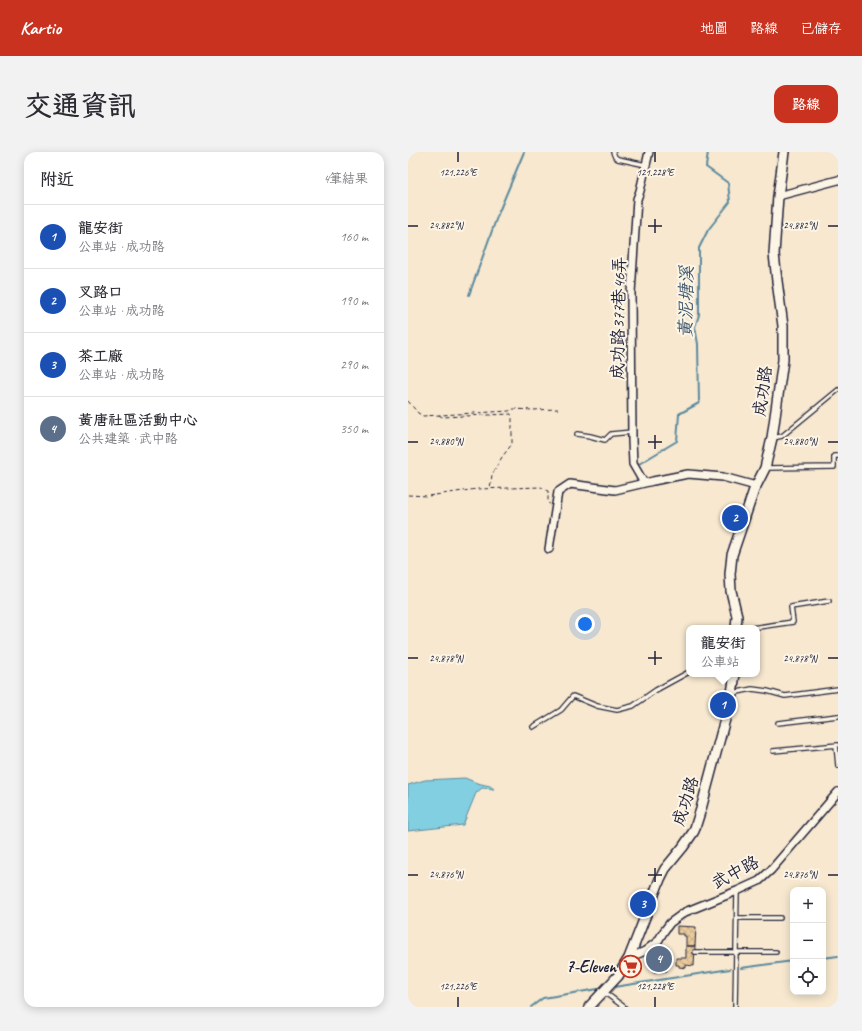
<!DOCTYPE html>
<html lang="zh-TW">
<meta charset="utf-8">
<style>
:root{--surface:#fff;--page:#f2f2f3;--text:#2b2b33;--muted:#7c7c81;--line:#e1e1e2;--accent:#c8321e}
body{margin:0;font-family:Caveat,"LXGW WenKai TC",sans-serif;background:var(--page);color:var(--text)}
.controls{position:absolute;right:12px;bottom:12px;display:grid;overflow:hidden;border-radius:8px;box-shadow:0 2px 10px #0003}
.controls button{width:36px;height:36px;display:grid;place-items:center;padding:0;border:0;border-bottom:1px solid var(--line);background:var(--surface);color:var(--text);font:20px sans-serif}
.you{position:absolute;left:177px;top:472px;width:14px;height:14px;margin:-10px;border:3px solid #fff;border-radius:50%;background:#1a73e8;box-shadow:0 0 0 6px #1a73e833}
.badge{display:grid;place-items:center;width:26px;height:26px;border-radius:50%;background:var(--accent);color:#fff;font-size:13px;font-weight:700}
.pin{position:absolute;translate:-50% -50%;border:2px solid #fff;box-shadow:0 1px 4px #0006}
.popup{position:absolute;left:278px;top:473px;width:74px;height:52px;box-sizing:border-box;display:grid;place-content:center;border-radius:8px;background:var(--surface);filter:drop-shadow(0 1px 3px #0005);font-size:13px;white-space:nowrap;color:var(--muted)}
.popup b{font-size:15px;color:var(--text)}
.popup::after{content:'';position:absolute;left:50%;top:100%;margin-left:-8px;border:8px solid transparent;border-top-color:var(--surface)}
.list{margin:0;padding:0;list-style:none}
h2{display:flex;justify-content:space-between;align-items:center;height:52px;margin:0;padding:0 16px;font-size:17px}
h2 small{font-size:13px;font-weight:400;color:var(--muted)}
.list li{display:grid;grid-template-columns:26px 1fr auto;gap:12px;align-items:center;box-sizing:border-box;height:64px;padding:0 16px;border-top:1px solid var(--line)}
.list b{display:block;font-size:15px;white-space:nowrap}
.list p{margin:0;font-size:13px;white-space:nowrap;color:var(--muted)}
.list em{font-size:13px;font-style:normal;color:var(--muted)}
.icon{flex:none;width:22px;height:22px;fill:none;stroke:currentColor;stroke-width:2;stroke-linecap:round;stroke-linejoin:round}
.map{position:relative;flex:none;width:430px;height:855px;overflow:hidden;border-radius:12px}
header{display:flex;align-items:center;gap:24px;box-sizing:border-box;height:56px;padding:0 20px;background:var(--accent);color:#fff}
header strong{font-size:19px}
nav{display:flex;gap:22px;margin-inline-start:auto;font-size:14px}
.intro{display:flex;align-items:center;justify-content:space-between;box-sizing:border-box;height:96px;padding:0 24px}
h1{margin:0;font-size:28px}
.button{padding:10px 18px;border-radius:12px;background:var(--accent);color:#fff;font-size:14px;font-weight:700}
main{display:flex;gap:24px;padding:0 24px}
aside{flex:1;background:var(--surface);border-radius:12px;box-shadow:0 2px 10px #0003}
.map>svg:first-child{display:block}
.water{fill:#82cfe1;stroke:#5c8a9f}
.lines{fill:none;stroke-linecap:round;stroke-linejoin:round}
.stream{stroke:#5c8a9f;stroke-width:2}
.building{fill:url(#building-cross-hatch);stroke:#22223b}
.service-casing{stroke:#22223b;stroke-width:6}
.minor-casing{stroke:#22223b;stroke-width:10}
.tertiary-casing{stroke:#22223b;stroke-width:12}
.path{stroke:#22223b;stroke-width:1;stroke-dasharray:4 3;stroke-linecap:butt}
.service{stroke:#fcf5e5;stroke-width:3.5}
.minor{stroke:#fcf5e5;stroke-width:7}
.tertiary{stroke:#fcf5e5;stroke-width:9}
.ticks{fill:none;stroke:#22223b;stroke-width:1.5}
.labels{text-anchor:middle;stroke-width:4;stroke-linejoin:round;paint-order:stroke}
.street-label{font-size:17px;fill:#22223b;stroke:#fcf5e5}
.poi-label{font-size:17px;font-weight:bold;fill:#22223b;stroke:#fcf5e5;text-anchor:end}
.water-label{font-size:18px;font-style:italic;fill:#3f566d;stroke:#fcf5e5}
.ticks-label{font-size:10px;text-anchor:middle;fill:#22223b;stroke:#fcf5e5;stroke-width:4;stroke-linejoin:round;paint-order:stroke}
</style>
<header>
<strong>Kartio</strong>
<nav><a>地圖</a><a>路線</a><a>已儲存</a></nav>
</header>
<div class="intro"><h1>交通資訊</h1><a class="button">路線</a></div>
<main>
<aside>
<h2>附近<small>4筆結果</small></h2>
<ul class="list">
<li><span class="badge" style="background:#1a4fb4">1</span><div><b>龍安街</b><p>公車站 · 成功路</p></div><em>160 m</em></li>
<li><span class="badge" style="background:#1a4fb4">2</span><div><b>叉路口</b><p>公車站 · 成功路</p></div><em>190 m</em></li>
<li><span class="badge" style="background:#1a4fb4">3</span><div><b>茶工廠</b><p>公車站 · 成功路</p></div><em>290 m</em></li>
<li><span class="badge" style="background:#5c6f8a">4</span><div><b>黃唐社區活動中心</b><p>公共建築 · 武中路</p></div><em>350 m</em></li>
</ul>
</aside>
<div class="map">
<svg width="430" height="855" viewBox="0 0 430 855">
<defs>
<pattern id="building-cross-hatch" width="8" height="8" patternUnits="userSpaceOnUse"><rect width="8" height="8" fill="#eaca9c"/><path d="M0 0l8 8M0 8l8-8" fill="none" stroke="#c8ad87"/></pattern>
</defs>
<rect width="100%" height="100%" fill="#f7e8cf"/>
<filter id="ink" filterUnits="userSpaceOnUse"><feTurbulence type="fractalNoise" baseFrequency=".025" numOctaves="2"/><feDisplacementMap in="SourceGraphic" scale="8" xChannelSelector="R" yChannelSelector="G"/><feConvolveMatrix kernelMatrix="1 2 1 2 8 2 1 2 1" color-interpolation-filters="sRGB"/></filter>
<g filter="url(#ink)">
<!-- water -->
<path class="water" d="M57,626L69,631L82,634L86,637L74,636L68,641L55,673L0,679V633L17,628Z"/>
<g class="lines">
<!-- stream -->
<path class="stream" d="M61,143L90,62L116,0
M231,312L269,289L271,262L291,251L290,192L287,175L291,163V96L300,78L322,50L320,31L298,15L300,0
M415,806L430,804
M333,816L385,809
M206,835L322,817
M123,855L135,846L190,837"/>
</g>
<!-- building -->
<path class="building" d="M269,774L288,775L287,794H278V784H276V782H269Z
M278,794H287L286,814L278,813V816L271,815V813H268V806H278Z
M257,795L259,819L245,820L243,796Z"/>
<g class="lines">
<defs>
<path id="service" d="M205,0L207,5L210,7L238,13
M169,282L182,284L197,288L203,282L224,280
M365,286L374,284L430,238
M358,316L426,315V304H430
M343,476L385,470L383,455L421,449
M325,541L344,537L359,539L377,544L430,537
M370,571L430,564
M125,575L153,558L165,544L189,554L209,558L225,554L248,538L281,520
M428,593L430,614
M365,599L430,593
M329,766H372
M287,800H368
M196,840L216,855
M327,855L329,740"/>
<path id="minor" d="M370,44L430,28
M236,331L225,312L224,288L223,141L229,47L232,39L241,0
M141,397L150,340L162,332L207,338L245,329L280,322L315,325L348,334
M221,806L237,799L250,789L256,779L262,771L277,760L329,739L351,729L363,718L430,640"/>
<path id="tertiary" d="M328,476L329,464L323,439L322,422L324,403L346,338L357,316L364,286L375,208V174L369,129L366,102L370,44L376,0
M181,855L210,824L221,806L252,727L257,717L275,695L286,679L293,657L324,541L327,522"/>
</defs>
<!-- service casing -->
<use href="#service" class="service-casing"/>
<!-- minor casing -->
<use href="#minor" class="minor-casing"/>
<!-- tertiary casing -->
<use href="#tertiary" class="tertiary-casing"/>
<!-- path -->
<path class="path" d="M0,249L10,261L15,264L101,259L105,257L125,258L150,257
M31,263L34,265L103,262L104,265V292L94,305L84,323L82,336
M0,343L20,344L69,337L133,335L140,339V351L142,352"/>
<!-- service -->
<use href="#service" class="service"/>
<!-- minor -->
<use href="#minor" class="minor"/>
<!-- tertiary -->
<use href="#tertiary" class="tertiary"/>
</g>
</g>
<!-- ticks -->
<path class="ticks" d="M50,0V10M247,0V10M247,67V81M0,74H10M240,74H254M420,74H430M247,283V297M0,290H10M240,290H254M420,290H430M247,499V513M0,506H10M240,506H254M420,506H430M247,716V730M0,723H10M240,723H254M420,723H430M50,845V855M247,845V855"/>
<!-- icons -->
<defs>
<symbol id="supermarket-ring" viewBox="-11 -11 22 22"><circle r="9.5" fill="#fcf5e5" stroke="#c8321e" stroke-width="1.5"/><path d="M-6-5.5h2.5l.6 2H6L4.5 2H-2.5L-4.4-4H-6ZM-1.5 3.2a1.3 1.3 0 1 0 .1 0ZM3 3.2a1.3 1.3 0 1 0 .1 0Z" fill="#c8321e"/></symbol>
</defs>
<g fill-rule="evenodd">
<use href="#supermarket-ring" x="210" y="802" width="25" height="25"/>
</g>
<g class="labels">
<!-- street labels -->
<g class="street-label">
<text transform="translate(210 166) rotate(-89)" y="6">成功路377巷46弄</text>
<text transform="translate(354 239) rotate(-82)" y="6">成功路</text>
<text transform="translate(277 649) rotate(-72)" y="6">成功路</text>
<text transform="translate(327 720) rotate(-28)" y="6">武中路</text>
</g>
<!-- poi labels -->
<g class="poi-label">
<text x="208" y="820">7-Eleven</text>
</g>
<!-- water labels -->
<g class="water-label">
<text transform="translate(278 150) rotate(-89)" y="6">黃泥塘溪</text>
</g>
</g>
<g class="ticks-label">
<text x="50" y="24">121.226°E</text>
<text x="247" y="24">121.228°E</text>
<text x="38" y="77">24.882°N</text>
<text x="392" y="77">24.882°N</text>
<text x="38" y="293">24.880°N</text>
<text x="392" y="293">24.880°N</text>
<text x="38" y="510">24.878°N</text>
<text x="392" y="510">24.878°N</text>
<text x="38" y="726">24.876°N</text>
<text x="392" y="726">24.876°N</text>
<text x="50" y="838">121.226°E</text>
<text x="247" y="838">121.228°E</text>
</g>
</svg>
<div class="controls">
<button>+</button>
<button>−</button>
<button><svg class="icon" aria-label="locate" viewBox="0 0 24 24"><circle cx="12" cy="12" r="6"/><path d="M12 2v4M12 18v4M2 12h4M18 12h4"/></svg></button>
</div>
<div class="you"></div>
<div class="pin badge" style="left:315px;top:553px;background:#1a4fb4">1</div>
<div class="popup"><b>龍安街</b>公車站</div>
<div class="pin badge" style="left:327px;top:366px;background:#1a4fb4">2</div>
<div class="pin badge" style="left:235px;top:752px;background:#1a4fb4">3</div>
<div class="pin badge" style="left:251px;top:807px;background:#5c6f8a">4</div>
</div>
</main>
